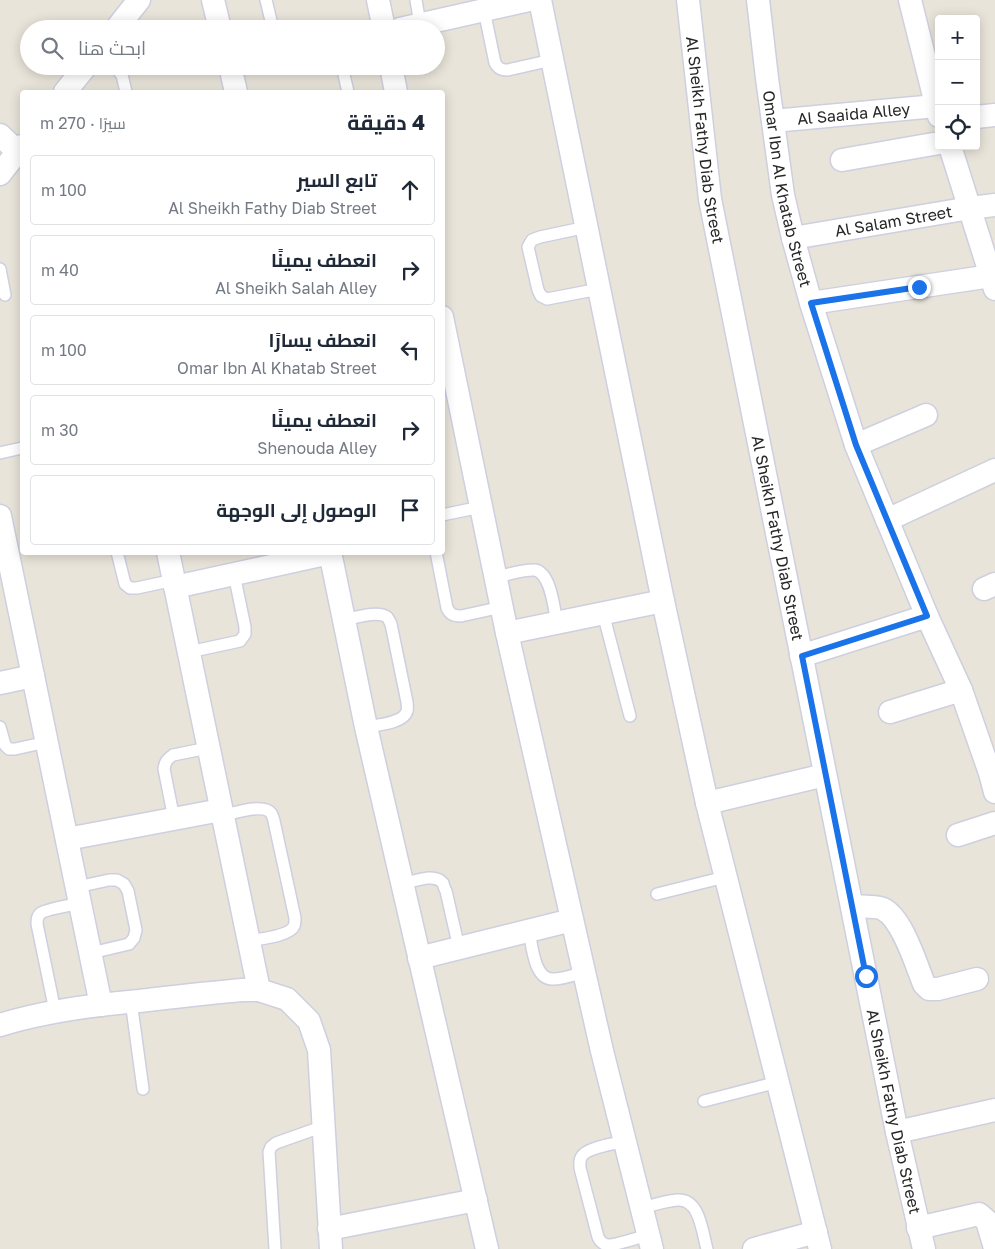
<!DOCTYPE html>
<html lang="ar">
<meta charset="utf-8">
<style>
:root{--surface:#fff;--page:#f2f2f3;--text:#1f2937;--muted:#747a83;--line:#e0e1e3}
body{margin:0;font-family:"Golos Text",Cairo,sans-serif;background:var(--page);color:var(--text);direction:rtl}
.controls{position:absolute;right:15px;top:15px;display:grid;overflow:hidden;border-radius:5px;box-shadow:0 2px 12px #0003}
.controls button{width:45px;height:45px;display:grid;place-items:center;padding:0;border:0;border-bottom:1px solid var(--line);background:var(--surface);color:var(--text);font:25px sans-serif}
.stop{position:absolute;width:15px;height:15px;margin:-11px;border:4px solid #1a73e8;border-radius:50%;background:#fff}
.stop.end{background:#1a73e8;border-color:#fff;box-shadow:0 1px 5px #0008}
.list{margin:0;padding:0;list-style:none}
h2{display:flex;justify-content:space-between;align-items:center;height:65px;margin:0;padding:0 20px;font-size:21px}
h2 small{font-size:16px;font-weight:400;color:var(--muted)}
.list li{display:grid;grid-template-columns:32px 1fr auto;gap:15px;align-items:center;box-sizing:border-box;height:70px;margin:0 10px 10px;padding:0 10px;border:1px solid var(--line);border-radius:5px}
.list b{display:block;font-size:19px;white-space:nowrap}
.list p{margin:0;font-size:16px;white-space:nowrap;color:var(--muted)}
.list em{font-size:16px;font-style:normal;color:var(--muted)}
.icon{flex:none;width:28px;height:28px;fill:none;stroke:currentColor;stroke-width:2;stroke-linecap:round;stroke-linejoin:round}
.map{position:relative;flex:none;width:995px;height:1249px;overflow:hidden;direction:ltr}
.search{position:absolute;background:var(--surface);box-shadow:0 2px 12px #0003;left:20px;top:20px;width:425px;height:55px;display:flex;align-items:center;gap:12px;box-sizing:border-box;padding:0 18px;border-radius:28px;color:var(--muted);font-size:19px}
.panel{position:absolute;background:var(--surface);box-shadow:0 2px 12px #0003;left:20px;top:90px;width:425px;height:465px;border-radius:5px;direction:rtl}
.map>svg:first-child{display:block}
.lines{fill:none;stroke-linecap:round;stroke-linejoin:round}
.service-casing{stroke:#cecfdf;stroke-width:14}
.minor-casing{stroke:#cecfdf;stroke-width:25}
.service{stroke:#fff;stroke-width:11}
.minor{stroke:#fff;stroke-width:22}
.route{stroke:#1a73e8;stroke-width:6}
.labels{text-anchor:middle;stroke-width:4.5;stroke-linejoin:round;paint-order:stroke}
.street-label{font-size:16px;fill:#272727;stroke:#fff}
</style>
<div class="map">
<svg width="995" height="1249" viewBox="0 0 995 1249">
<rect width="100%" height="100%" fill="#e9e4d9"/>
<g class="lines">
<defs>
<path id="service" d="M266,0L273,29
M416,0L420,24
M484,10L495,63C499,69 501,70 508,70L552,60
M114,66L122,75L126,92
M342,66L348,92
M232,72L253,66
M587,227L540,237L532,240L528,247L538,290L541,296L547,299L599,289
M0,269L5,295
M0,453L22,448
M442,515L481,507
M117,552L125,584L130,588H137L174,580
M436,552L447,608C450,614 453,616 461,616L502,607
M496,577C507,575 524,569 535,570C551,573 554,609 557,623
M603,613L630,716
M344,620C354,618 378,610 387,617C388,618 390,622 391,624L407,702C407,704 408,709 407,711C404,723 377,725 366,727
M189,652L240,641L245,634V627L234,574
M0,727L5,745L9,749H15L47,742
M222,816C234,813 263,803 271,813C272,814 274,820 274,821L295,918C295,920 295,924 294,926C290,936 259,939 248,941
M174,819L164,769C165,762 167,759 173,755L208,748
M402,884C413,882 434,872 443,883C443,884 445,890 446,891L459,948
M77,887L109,880H117L124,884L128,891L136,930L134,938L129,944L91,953
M657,894L725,877
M529,931C532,945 534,980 553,979C563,979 574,975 584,972
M131,1001L143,1089
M55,1011L37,924C37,920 37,916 41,913C46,909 72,905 80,903
M704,1101L778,1082
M625,1141C615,1144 588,1147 582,1156C579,1160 580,1163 580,1168L598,1237C600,1241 602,1244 607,1245C615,1246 639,1237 648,1235
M642,1208C653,1205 665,1201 677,1200C700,1198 702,1232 707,1249
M275,1249L269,1152L271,1147L276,1143L324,1126"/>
<g id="minor">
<path d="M213,0L220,29"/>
<path d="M378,0L384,29"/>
<path d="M540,0L663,601L707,803L820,1249"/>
<path id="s1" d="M688,0L710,199L897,1132L924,1249"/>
<path id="s2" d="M758,0L767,78L783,195L793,238L811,303L856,445L927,616L961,690L990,773L995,792"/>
<path d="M910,0L939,116"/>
<path d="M116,29L139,0"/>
<path d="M400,29L529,0"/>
<path d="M230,66L236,92"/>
<path d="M391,66L396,92"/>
<path d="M65,92L86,66"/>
<path d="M976,117L995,115"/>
<path id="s3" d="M773,121L936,106"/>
<path d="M0,135L18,152"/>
<path d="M950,146L995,289"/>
<path d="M842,160L939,143"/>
<path d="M0,174L22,146"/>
<path id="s4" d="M793,238L970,208L995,205"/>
<path d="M811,303L991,276"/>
<path d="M442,317L507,633L602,1051L652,1249"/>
<path d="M856,445L926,415"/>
<path d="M0,516L101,1005"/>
<path d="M887,520L995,470"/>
<path d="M168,552L259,990"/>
<path d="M330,552L366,727L487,1249"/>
<path d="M175,587L330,553"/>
<path d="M984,589L995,584"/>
<path d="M507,633L663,601"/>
<path d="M801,656L927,616"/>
<path d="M0,683L33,676"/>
<path d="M890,712L961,690"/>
<path d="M707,803L825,775"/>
<path d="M958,835L995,823"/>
<path d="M67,839L221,810"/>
<path d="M852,906C858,907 878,906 883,909C902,918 916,964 924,984L929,989H938L977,979"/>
<path d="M419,958L572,920"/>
<path d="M0,1025C45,1011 92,1005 139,1001C174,997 208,993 242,990H259L287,999L309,1021L319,1050L331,1249"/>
<path d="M897,1132L995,1110"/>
<path d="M918,1228L979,1214L987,1221L995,1248"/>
<path d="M329,1229L476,1200"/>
<path d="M754,1249L816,1232"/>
</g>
</defs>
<!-- service casing -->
<use href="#service" class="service-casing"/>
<!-- minor casing -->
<use href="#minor" class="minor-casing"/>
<!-- service -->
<use href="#service" class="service"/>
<!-- minor -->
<use href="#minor" class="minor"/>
</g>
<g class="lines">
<!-- route -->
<path class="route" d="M866,976L802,656L927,616L856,445L811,303L919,287"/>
</g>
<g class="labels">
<!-- street labels -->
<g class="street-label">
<text dy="6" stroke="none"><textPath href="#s3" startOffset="81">Al Saaida Alley</textPath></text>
<text dy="6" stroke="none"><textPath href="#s1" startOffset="141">Al Sheikh Fathy Diab Street</textPath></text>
<text dy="6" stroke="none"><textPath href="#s2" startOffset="191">Omar Ibn Al Khatab Street</textPath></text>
<text dy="6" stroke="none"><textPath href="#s4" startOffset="102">Al Salam Street</textPath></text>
<text dy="6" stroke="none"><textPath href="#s1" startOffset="546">Al Sheikh Fathy Diab Street</textPath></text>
<text dy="6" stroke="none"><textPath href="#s1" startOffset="1131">Al Sheikh Fathy Diab Street</textPath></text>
</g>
</g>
</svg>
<div class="controls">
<button>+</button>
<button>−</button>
<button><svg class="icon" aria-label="locate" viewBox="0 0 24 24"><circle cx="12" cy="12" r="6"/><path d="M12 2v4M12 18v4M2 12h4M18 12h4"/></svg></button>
</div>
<div class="stop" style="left:866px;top:976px"></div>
<div class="stop end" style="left:919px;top:287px"></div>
<div class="search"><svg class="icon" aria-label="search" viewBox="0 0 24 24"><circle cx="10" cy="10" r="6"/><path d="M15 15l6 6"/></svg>ابحث هنا</div>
<section class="panel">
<h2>4 دقيقة<small>سيرًا · 270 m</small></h2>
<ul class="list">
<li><svg class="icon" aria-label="ahead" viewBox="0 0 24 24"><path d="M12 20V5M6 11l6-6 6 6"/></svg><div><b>تابع السير</b><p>Al Sheikh Fathy Diab Street</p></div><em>100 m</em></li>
<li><svg class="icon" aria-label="right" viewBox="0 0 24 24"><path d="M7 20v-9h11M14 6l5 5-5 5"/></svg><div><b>انعطف يمينًا</b><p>Al Sheikh Salah Alley</p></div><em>40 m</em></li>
<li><svg class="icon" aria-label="left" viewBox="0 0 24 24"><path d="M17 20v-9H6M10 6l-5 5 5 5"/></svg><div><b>انعطف يسارًا</b><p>Omar Ibn Al Khatab Street</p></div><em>100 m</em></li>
<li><svg class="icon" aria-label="right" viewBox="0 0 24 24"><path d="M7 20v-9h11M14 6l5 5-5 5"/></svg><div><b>انعطف يمينًا</b><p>Shenouda Alley</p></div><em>30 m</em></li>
<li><svg class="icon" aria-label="arrive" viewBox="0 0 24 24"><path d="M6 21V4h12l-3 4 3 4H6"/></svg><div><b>الوصول إلى الوجهة</b></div></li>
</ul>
</section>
</div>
